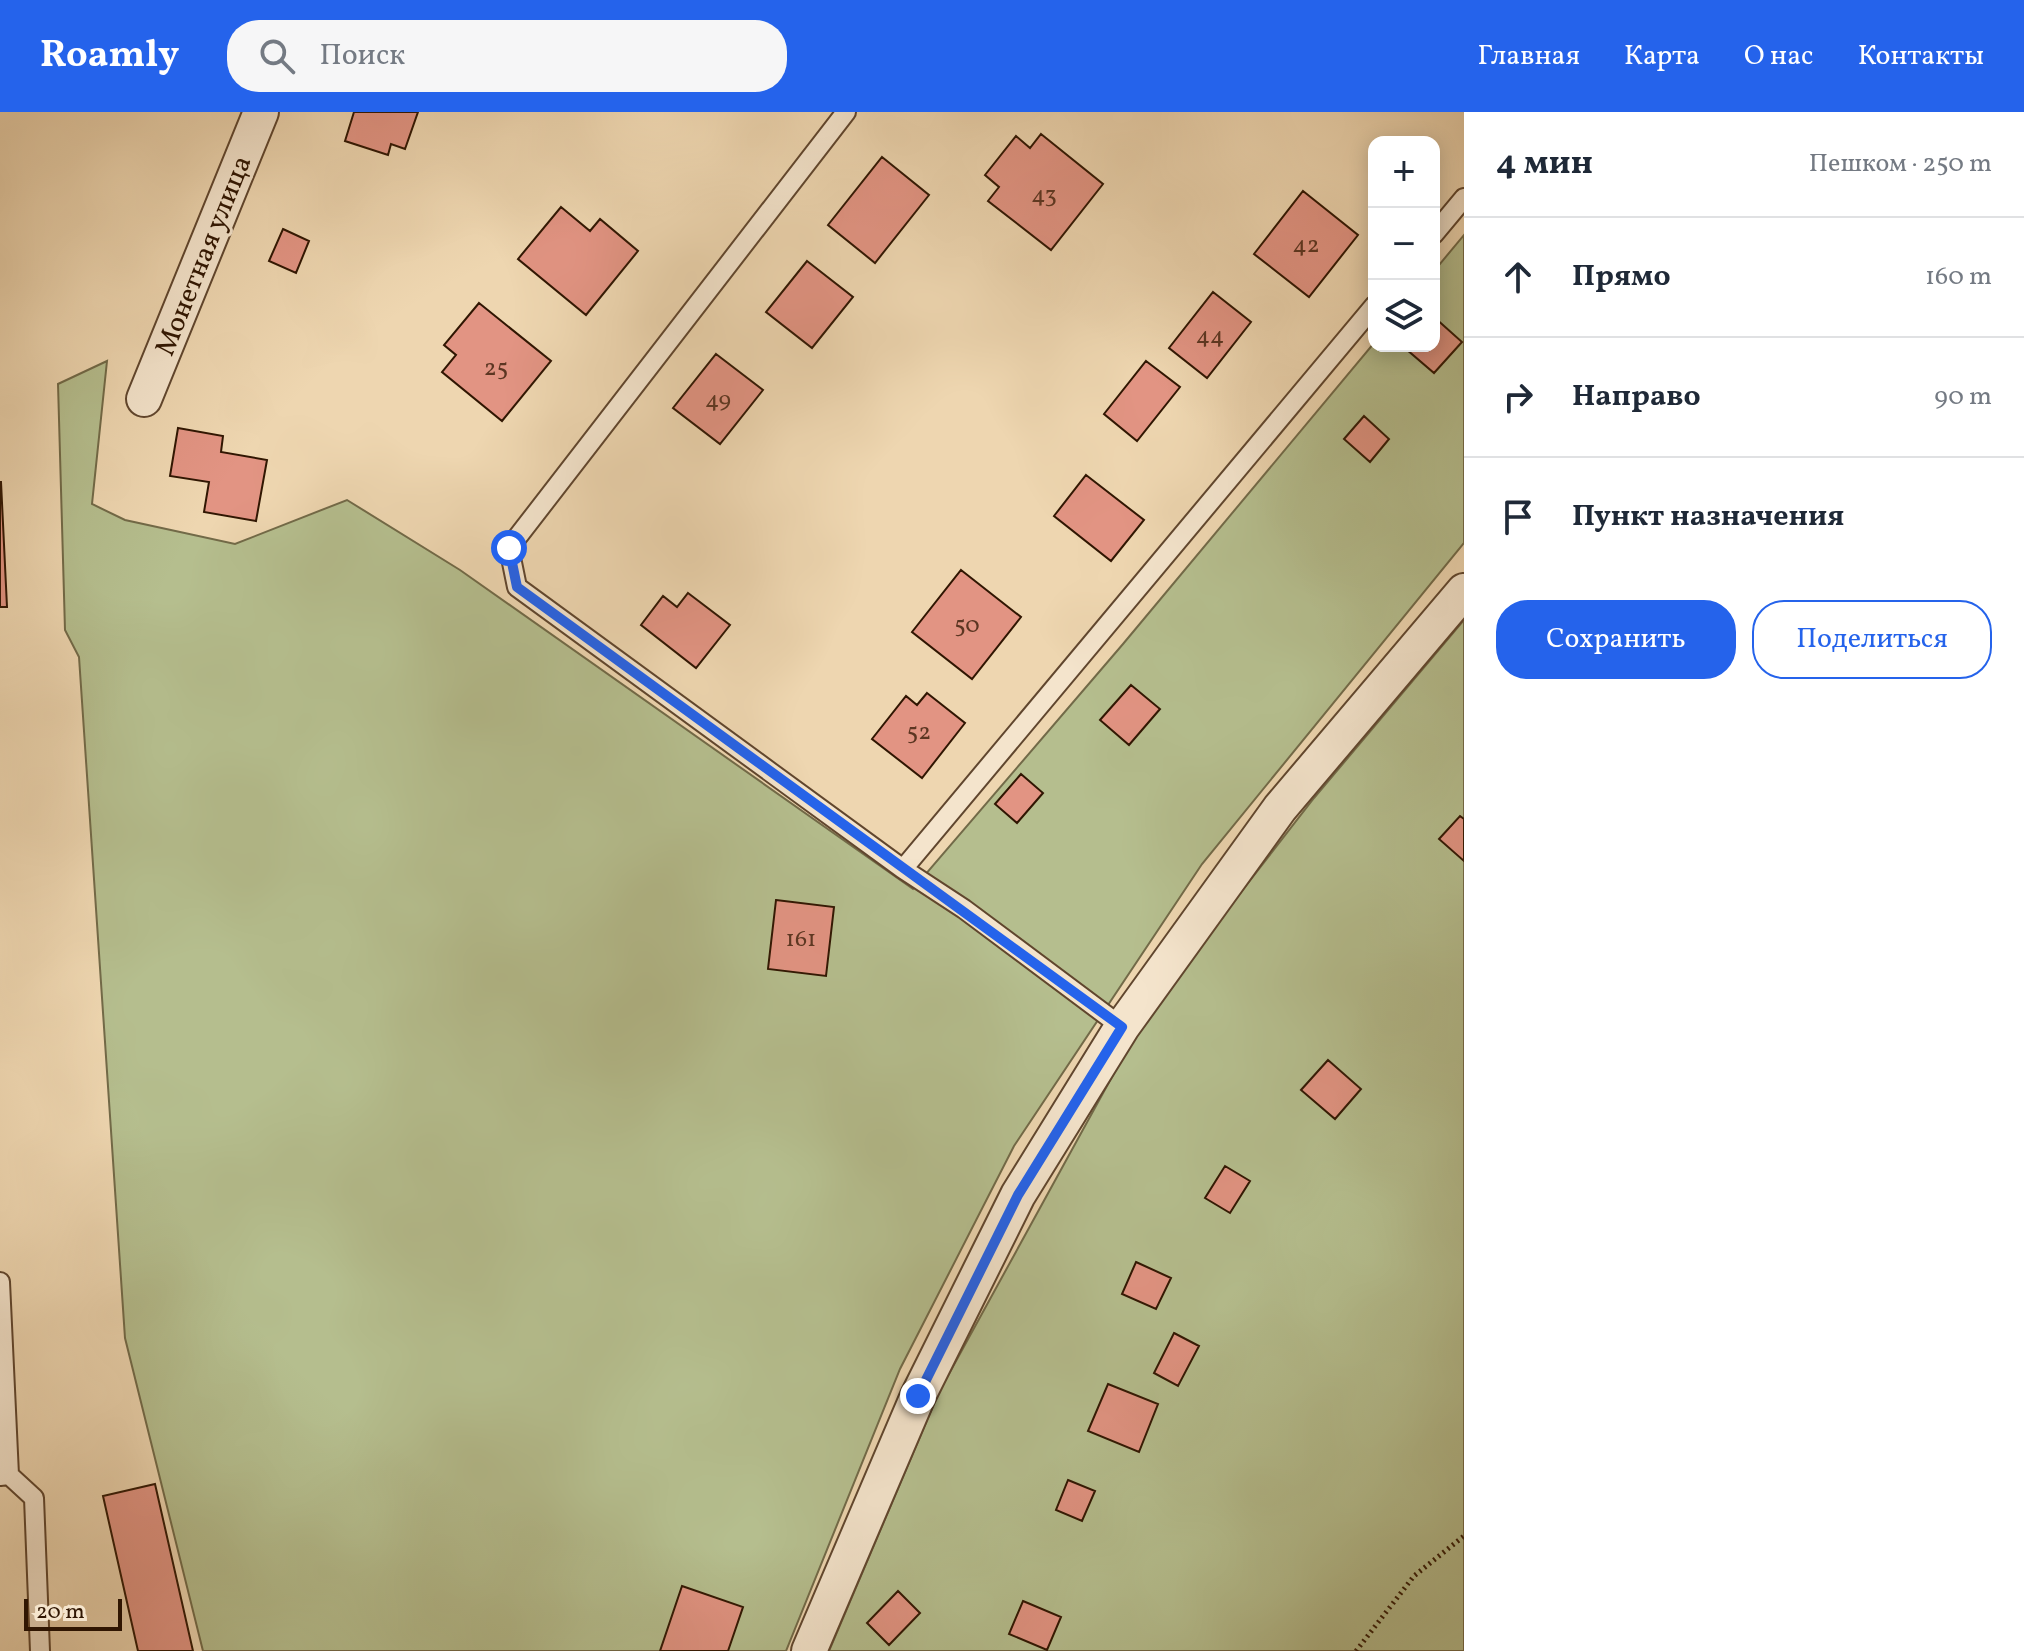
<!DOCTYPE html>
<html lang="ru">
<meta charset="utf-8">
<style>
:root{--surface:#fff;--page:#f6f6f7;--text:#1f2937;--muted:#747a83;--line:#e0e1e3;--accent:#2563eb}
body{margin:0;font-family:Vollkorn,serif;background:var(--page);color:var(--text)}
.controls{position:absolute;right:24px;top:24px;display:grid;overflow:hidden;border-radius:16px;box-shadow:0 4px 20px #0003}
.controls button{width:72px;height:72px;display:grid;place-items:center;padding:0;border:0;border-bottom:2px solid var(--line);background:var(--surface);color:var(--text);font:40px sans-serif}
.scale{position:absolute;left:24px;bottom:20px;width:98px;box-sizing:border-box;padding-left:8px;border:4px solid #301602;border-top:0;font-size:22px;line-height:28px;white-space:nowrap;color:#301602;-webkit-text-stroke:6px #f4e4cc;paint-order:stroke}
.stop{position:absolute;width:24px;height:24px;margin:-18px;border:6px solid #2563eb;border-radius:50%;background:#fff}
.stop.end{background:#2563eb;border-color:#fff;box-shadow:0 2px 8px #0008}
.list{margin:0;padding:0;list-style:none}
h2{display:flex;justify-content:space-between;align-items:center;height:104px;margin:0;padding:0 32px;font-size:34px}
h2 small{font-size:26px;font-weight:400;color:var(--muted)}
.list li{display:grid;grid-template-columns:52px 1fr auto;gap:24px;align-items:center;box-sizing:border-box;height:120px;padding:0 32px;border-top:2px solid var(--line)}
.list b{display:block;font-size:30px;white-space:nowrap}
.list em{font-size:26px;font-style:normal;color:var(--muted)}
.actions{display:flex;gap:16px;padding:24px 32px}
.actions a{flex:1;padding:18px 0;border:2px solid var(--accent);border-radius:32px;text-align:center;font-size:28px;color:var(--accent)}
.actions .main{background:var(--accent);color:#fff}
.icon{flex:none;width:44px;height:44px;fill:none;stroke:currentColor;stroke-width:2;stroke-linecap:round;stroke-linejoin:round}
.map{position:relative;flex:none;width:1464px;height:1539px;overflow:hidden}
header{display:flex;align-items:center;gap:48px;box-sizing:border-box;height:112px;padding:0 40px;background:var(--accent);color:#fff}
header strong{font-size:38px}
nav{display:flex;gap:44px;margin-inline-start:auto;font-size:28px}
.search{width:560px;height:72px;background:var(--page);display:flex;align-items:center;gap:20px;box-sizing:border-box;padding:0 28px;border-radius:32px;color:var(--muted);font-size:30px}
main{display:flex}
aside{flex:1;background:var(--surface)}
.map>svg:first-child{display:block}
.green{fill:#b5be8e;stroke:#726a48;stroke-width:2}
.building{fill:#e29483;stroke:#301602;stroke-width:2}
.lines{fill:none;stroke-linecap:round;stroke-linejoin:round}
.service-casing{stroke:#60462e;stroke-width:22}
.minor-casing{stroke:#60462e;stroke-width:38}
.path{stroke:#301602;stroke-width:5;stroke-dasharray:2 4;stroke-linecap:butt}
.service{stroke:#f4e4cc;stroke-width:18}
.minor{stroke:#f4e4cc;stroke-width:34}
.route{stroke:#2563eb;stroke-width:10}
.labels{text-anchor:middle;stroke-width:6;stroke-linejoin:round;paint-order:stroke}
.number-label{font-size:24px;fill:#5c3622}
.street-label{font-size:28px;fill:#301602;stroke:#f4e4cc}
</style>
<header>
<strong>Roamly</strong>
<div class="search"><svg class="icon" aria-label="search" viewBox="0 0 24 24"><circle cx="10" cy="10" r="6"/><path d="M15 15l6 6"/></svg>Поиск</div>
<nav><a>Главная</a><a>Карта</a><a>О нас</a><a>Контакты</a></nav>
</header>
<main>
<div class="map">
<svg width="1464" height="1539" viewBox="0 0 1464 1539">
<rect width="100%" height="100%" fill="#eed6b0"/>
<filter id="stains"><feTurbulence type="fractalNoise" baseFrequency=".0025" numOctaves="4"/><feColorMatrix values="0 0 0 0 .2 0 0 0 0 .09 0 0 0 0 .02 0 0 0 .5 -.17"/></filter>
<radialGradient id="worn" r=".72"><stop offset=".6" stop-color="#630" stop-opacity="0"/><stop offset="1" stop-color="#630" stop-opacity=".3"/></radialGradient>
<!-- green -->
<path class="green" d="M1464,123V431L1202,752L1014,1034L900,1257L786,1539H203L125,1226L79,545L65,518L58,272L107,249L92,392L125,408L235,432L347,388L460,458L913,777L1123,532L1374,231V234H1434V159Z
M1464,508V1539H829L939,1280L1147,901L1314,686Z"/>
<!-- building -->
<path class="building" d="M354,0H418L405,37L391,32L388,43L345,29Z
M1041,22L1103,72L1051,138L988,89L999,75L985,63L1016,24L1030,36Z
M882,45L929,83L875,151L828,113Z
M1303,79L1358,123L1309,185L1254,142Z
M561,95L590,119L600,107L638,139L586,203L518,147Z
M283,117L309,129L296,161L269,149Z
M807,149L853,185L812,236L766,200Z
M1213,180L1251,210L1207,266L1169,236Z
M479,191L551,249L502,309L442,260L456,243L444,233Z
M1434,205L1462,230L1434,261L1406,237L1408,234H1434Z
M716,242L763,278L720,332L673,296Z
M1146,249L1180,275L1137,329L1104,302Z
M1364,304L1389,327L1370,350L1344,327Z
M178,316L223,324L221,340L267,348L256,409L204,400L209,370L170,364Z
M1086,363L1144,408L1111,449L1054,404Z
M1,370L7,495H0V370Z
M961,458L1021,505L972,567L912,520Z
M688,481L730,513L696,556L641,513L663,484L677,495Z
M1131,573L1160,597L1129,633L1100,608Z
M927,581L965,611L922,666L872,627L906,584L917,593Z
M1021,662L1043,681L1017,711L995,692Z
M1460,704L1464,707V749L1439,727Z
M776,788L834,795L826,864L768,857Z
M1328,948L1361,977L1335,1007L1301,978Z
M1225,1054L1250,1069L1230,1101L1205,1086Z
M1136,1150L1171,1166L1156,1197L1122,1182Z
M1174,1221L1199,1234L1178,1274L1154,1261Z
M1108,1272L1158,1292L1139,1340L1088,1319Z
M1068,1368L1095,1379L1082,1409L1056,1398Z
M155,1372L193,1539H138L103,1384Z
M682,1474L743,1495L728,1539H660Z
M898,1479L920,1501L889,1533L867,1511Z
M1023,1489L1061,1505L1047,1538L1009,1522Z"/>
<g class="lines">
<defs>
<path id="service" d="M846,0L509,436L517,475L903,757L1374,194
M1434,122L1464,86
M903,757L964,797L1122,915
M0,1170L9,1363L0,1364
M9,1363L34,1386L40,1539"/>
<path id="minor" d="M144,287L261,0
M809,1539L918,1284L1018,1083L1122,915L1280,696L1464,479"/>
</defs>
<!-- service casing -->
<use href="#service" class="service-casing"/>
<!-- minor casing -->
<use href="#minor" class="minor-casing"/>
<!-- path -->
<path class="path" d="M1356,1539L1414,1464L1464,1424"/>
<!-- service -->
<use href="#service" class="service"/>
<!-- minor -->
<use href="#minor" class="minor"/>
</g>
<g class="lines">
<!-- route -->
<path class="route" d="M509,436L517,475L1122,915L1018,1083L918,1284"/>
</g>
<g class="labels">
<!-- number labels -->
<g class="number-label">
<text x="1044" y="90">43</text>
<text x="1306" y="140">42</text>
<text x="1210" y="231">44</text>
<text x="496" y="263">25</text>
<text x="718" y="295">49</text>
<text x="967" y="520">50</text>
<text x="919" y="627">52</text>
<text x="801" y="834">161</text>
</g>
<!-- street labels -->
<g class="street-label">
<text transform="translate(202 143) rotate(-68)" y="10">Монетная улица</text>
</g>
</g>
<rect width="100%" height="100%" filter="url(#stains)"/>
<rect width="100%" height="100%" fill="url(#worn)"/>
</svg>
<div class="controls">
<button>+</button>
<button>−</button>
<button><svg class="icon" aria-label="layers" viewBox="0 0 24 24"><path d="M12 4l9 5-9 5-9-5zM3 14l9 5 9-5"/></svg></button>
</div>
<div class="scale">20 m</div>
<div class="stop" style="left:509px;top:436px"></div>
<div class="stop end" style="left:918px;top:1284px"></div>
</div>
<aside>
<h2>4 мин<small>Пешком · 250 m</small></h2>
<ul class="list">
<li><svg class="icon" aria-label="ahead" viewBox="0 0 24 24"><path d="M12 20V5M6 11l6-6 6 6"/></svg><div><b>Прямо</b></div><em>160 m</em></li>
<li><svg class="icon" aria-label="right" viewBox="0 0 24 24"><path d="M7 20v-9h11M14 6l5 5-5 5"/></svg><div><b>Направо</b></div><em>90 m</em></li>
<li><svg class="icon" aria-label="arrive" viewBox="0 0 24 24"><path d="M6 21V4h12l-3 4 3 4H6"/></svg><div><b>Пункт назначения</b></div></li>
</ul>
<div class="actions"><a class="main">Сохранить</a><a>Поделиться</a></div>
</aside>
</main>
